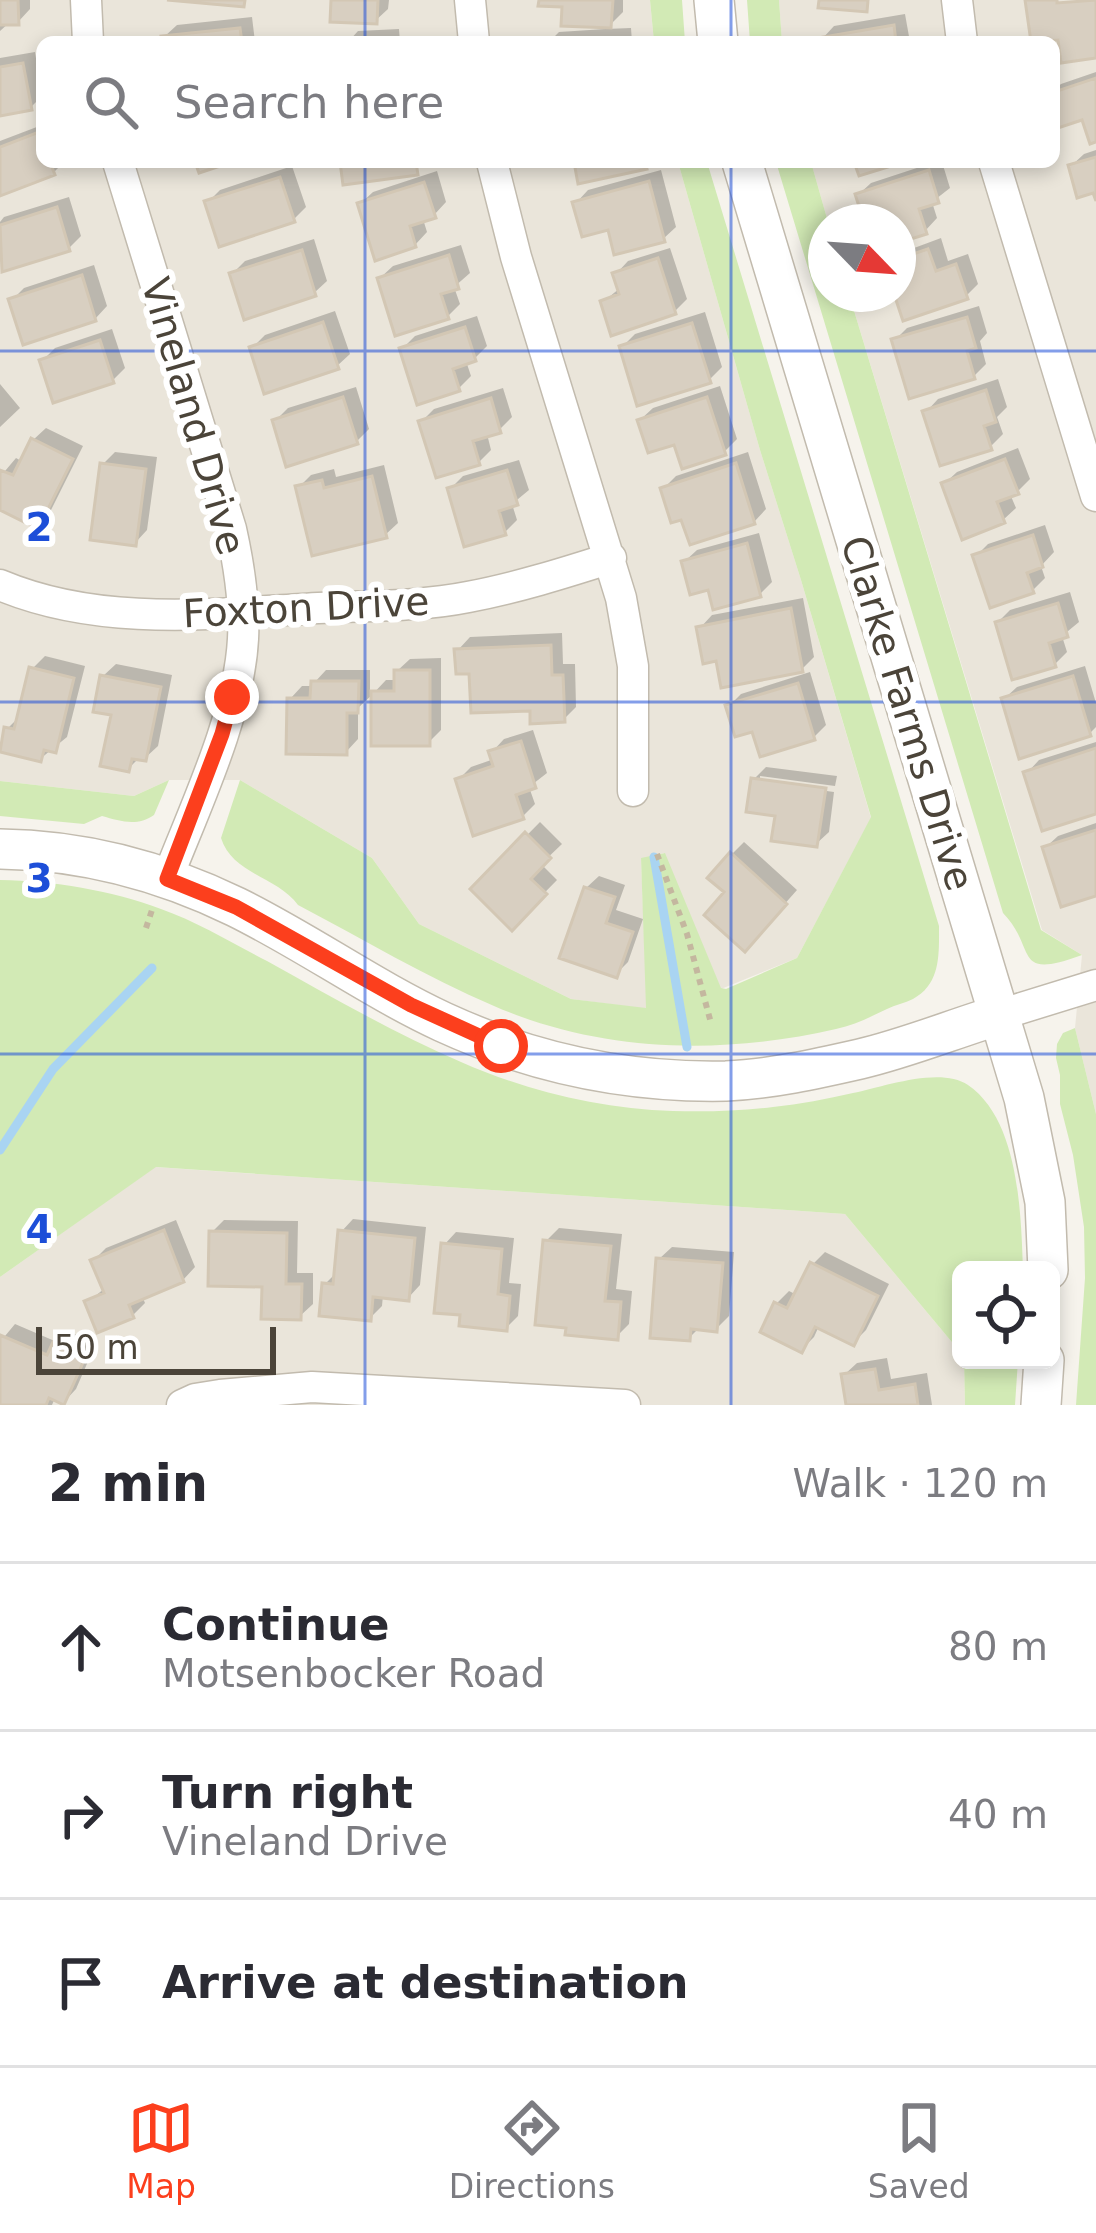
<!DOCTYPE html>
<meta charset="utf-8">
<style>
:root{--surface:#fff;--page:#f2f2f3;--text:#2b2b33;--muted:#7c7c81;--line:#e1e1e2;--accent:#fc3f1d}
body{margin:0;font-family:"DejaVu Sans",sans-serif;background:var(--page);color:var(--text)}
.controls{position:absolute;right:36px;bottom:36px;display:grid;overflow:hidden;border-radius:18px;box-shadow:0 6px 18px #0003}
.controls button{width:108px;height:108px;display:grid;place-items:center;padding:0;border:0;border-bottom:3px solid var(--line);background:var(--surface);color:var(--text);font:60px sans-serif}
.compass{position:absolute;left:808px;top:204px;width:108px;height:108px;border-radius:50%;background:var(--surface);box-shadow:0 6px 18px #0003;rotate:115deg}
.scale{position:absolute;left:36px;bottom:30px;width:240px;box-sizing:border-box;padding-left:12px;border:6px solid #4b4439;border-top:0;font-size:33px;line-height:42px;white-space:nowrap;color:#4b4439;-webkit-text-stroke:9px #fff;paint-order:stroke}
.stop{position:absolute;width:36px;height:36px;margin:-27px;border:9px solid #fc3f1d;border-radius:50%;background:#fff}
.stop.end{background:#fc3f1d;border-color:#fff;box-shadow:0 3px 12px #0008}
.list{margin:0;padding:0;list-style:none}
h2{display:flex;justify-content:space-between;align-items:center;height:156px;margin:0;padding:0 48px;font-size:51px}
h2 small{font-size:39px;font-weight:400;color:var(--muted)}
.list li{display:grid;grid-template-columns:78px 1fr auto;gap:36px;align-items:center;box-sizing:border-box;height:168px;padding:0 48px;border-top:3px solid var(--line)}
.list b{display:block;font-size:45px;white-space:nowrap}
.list p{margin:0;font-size:39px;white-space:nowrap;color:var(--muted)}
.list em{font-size:39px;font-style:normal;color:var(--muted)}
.icon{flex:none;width:66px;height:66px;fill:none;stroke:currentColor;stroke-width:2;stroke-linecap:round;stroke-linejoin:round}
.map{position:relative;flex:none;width:1096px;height:1405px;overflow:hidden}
.search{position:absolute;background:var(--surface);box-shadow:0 6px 18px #0003;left:36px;right:36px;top:36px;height:132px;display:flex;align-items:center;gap:30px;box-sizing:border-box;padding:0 42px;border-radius:18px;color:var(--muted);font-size:45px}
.sheet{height:660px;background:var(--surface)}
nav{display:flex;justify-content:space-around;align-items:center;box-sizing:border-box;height:168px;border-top:3px solid var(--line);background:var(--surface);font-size:33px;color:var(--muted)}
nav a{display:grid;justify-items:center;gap:6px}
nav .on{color:var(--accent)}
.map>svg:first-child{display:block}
.residential{fill:#eae5da}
.green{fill:#d2eab5}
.shadow{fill:#0003}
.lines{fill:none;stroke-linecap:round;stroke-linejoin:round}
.stream{stroke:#a9d4f2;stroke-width:9}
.building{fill:#d8cfc1;stroke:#d3c7b4;stroke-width:3}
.minor-casing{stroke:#c2bbae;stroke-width:33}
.tertiary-casing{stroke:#c2bbae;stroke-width:42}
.path{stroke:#c4b79f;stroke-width:6;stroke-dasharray:6 6;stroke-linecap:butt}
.minor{stroke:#fff;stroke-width:30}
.tertiary{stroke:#fff;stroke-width:39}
.route{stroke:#fc3f1d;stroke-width:15}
.grid{fill:none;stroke:#1d4ed8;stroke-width:3;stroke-opacity:0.55}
.labels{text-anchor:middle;stroke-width:12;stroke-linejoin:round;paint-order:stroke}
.street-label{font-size:39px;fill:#4b4439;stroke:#fff}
.grid-label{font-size:39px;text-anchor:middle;font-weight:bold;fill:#1d4ed8;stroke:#fff;stroke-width:12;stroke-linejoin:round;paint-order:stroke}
</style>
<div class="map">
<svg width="1096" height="1405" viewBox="0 0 1096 1405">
<rect width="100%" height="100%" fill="#f6f3ec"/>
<!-- residential -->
<path class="residential" d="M0,0H650L654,42H42V162H678L760,450L801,580L871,818L797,958L721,989L664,853L641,859L647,1009L571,999L419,924L372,858L240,780H169L134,796L0,781Z
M779,0H1096V1114L1075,1028L1082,955L1042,930L849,294H898V222H828L811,162H1054V42H782Z
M155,1167L845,1214L961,1353V1360H964L965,1405H0V1277Z"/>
<!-- green -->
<path class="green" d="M650,0H682L685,42H654Z
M747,0H779L782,42H750Z
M678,162H707L939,926C939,954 941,984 913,999C905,1003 895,1005 887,1009C870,1017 855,1025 836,1029C723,1055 602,1053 494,1006C426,977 363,939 298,905C278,877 232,874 221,838L240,780L372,858L419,924L571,999L646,1008L641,858L665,853L721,988L726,989L797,958L871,817L801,580L760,450Z
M776,162H811L828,222L826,294H849L1041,930L1082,955C1011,981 1038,949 1003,913Z
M169,780L154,815C137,827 120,821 102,816L84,824L0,816V781L134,796Z
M0,880C54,881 110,890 161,909C198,922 232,943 267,961C330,996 394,1033 461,1062C527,1091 600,1109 673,1111C706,1112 740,1111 773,1107C800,1104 827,1099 853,1093C883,1087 940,1066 968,1085C1019,1120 1021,1213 1023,1270H961V1353L845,1214L156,1167L0,1277Z
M1075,1028L1096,1114V1405H1076L1085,1278L1084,1227L1073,1155L1060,1104V1075L1056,1058L1057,1044L1063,1033Z
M964,1360H1018L1015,1405H965Z"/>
<!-- shadow -->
<path class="shadow" d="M0,0H30V9L18,22H10L0,31Z
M334,0H389L388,9L375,21Z
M542,0H623V12L606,29L631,28L632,42H549L559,32L605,29V25L565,4Z
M905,14L910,42H822V39L834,26Z
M252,17L255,42H165L164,37L177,25Z
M399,29L400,42H348L358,31Z
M35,52L42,96L30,108L0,113V58Z
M1096,72V139L1084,116L1057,125L1054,115V90L1061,84Z
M42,125V162H64L53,173L0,192V141Z
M1096,150V191L1071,166L1084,154Z
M935,162H942L950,188L932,202L937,218L925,231L898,240V222H867L858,195L871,183Z
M292,166L306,207L293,220L208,202L220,190Z
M661,170L676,227L663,239L610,226L576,203L588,190Z
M437,171L446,202L434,215L423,219L427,232L415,245L360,204L373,192Z
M69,197L81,236L69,248L4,269L0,256V222L4,217Z
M941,238L948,261L968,254L978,284L966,296L897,294L898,254Z
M314,239L327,281L314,293L232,274L245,261Z
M461,245L470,273L454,287L460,304L447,317L380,278L393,266Z
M670,248L687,299L674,312L603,302L620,288L616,274L628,261Z
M94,265L107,306L95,319L12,300L24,288Z
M979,306L987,333L980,341L986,364L973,377L895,340L907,328Z
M335,311L350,354L337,366L252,348L265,335Z
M705,312L722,367L709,380L622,347L635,334Z
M477,316L487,346L474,359L466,361L471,376L458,389L402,349L415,336Z
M112,329L125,368L113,380L42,361L55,348Z
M998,379L1007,407L997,417L1003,434L990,447L926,412L938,399Z
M0,384L20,408L0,427Z
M720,386L737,439L724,452L676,441L640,420L653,408Z
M356,387L369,429L357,441L275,421L288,408Z
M503,388L512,417L499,430L487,434L491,450L479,462L422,421L434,409Z
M46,428L83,446L50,512L37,525L0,506V477L16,458L23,462L33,440Z
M1018,448L1030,479L1018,491L1010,494L1016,508L1003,520L944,484L957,472Z
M115,452L157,457L147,530L135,543L103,464Z
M748,452L766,509L754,522L683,516L664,488L676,476Z
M519,460L529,490L512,504L517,520L505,532L450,489L463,476Z
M384,465L398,523L385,535L299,487L311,475L334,469L336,477Z
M1045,525L1054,552L1041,566L1045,578L1032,591L976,556L988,544Z
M759,533L772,582L759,595L684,562L697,550Z
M1070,592L1079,622L1062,636L1067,652L1055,664L998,622L1010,610Z
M803,598L814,657L801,670L718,658L700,628L712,615Z
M562,633L563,664H575L576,707L564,719L533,708L472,671L458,650L470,637Z
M45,656L85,666L67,737L40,759L7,729L21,715L32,669Z
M441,658V730L428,743L374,693L358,708V739L346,752L290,699L302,686H314V683L326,670H370V697L386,680H397V671L410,659Z
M116,664L172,675L158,746L145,758L140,757L128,769L103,676Z
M1085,666L1096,703V727L1089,734L1004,699L1017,687Z
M810,672L826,725L814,737L754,728L729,706L741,694Z
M533,730L547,773L529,787L535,804L522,817L458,780L471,767L494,759L492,752L504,739Z
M1096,742V811L1027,773L1039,760Z
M766,767L837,776L835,786L760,776V782L834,792L829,832L816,844L778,814L754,779Z
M540,822L562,844L541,864L557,880L512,926L474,889Z
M1096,823V892L1045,848L1058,836Z
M744,842L797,890L757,935L728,892L732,854Z
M599,876L625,885L616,910L643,919L628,962L616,974L586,888Z
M353,1219L426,1227L420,1285L408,1298L383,1295L382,1306L370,1318L325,1284L337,1272L341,1232Z
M176,1220L195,1267L183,1280L142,1296L145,1303L132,1316L88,1302L105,1288L94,1260L106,1248Z
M224,1220L298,1221L297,1273H313V1304L300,1316L212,1232Z
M559,1228L622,1234L616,1289L632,1291L629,1324L616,1337L546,1241Z
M456,1232L514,1238L509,1283L521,1284L518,1316L506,1328L444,1245Z
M672,1247L734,1252L729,1316L716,1329L700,1327L689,1338L659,1259Z
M825,1252L889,1284L866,1330L853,1343L819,1326L814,1337L801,1350L764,1331L777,1303L789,1291L797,1295L813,1264Z
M15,1324L57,1342L68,1331L96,1343L76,1389L64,1402L55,1398L52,1405H0V1342Z
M887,1358L891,1379L927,1373L932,1405H849L844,1375L857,1363Z"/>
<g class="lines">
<!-- stream -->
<path class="stream" d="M654,857L687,1047
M0,1150L53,1069L152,968"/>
</g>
<!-- building -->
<path class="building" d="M0,0H18L19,25H0Z
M167,0H245L244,7Z
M331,0H378L377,24L330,22Z
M539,0H613L611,28L561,26L562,7L538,6Z
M819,0H868L867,12L818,8Z
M1025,0H1057V3L1096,0V58L1061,63L1058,40L1031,42Z
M894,25L896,42H819L818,38Z
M240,28L242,42H162L161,36Z
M23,63L32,110L0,116V67Z
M1096,78V142L1090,144L1082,120L1055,129L1054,92Z
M39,132L42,140V162H50L55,175L0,196V147Z
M1096,157V201L1093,193L1077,198L1068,165Z
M195,162H232L199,173Z
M340,162H416L418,175L343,185Z
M574,162H645L647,169L578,184Z
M854,162H904L859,176Z
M929,170L939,203L919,209L927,234L898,243V222H864L855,194Z
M280,177L295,222L219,247L204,201Z
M649,181L665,242L614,255L608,230L582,237L572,202Z
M424,182L436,218L410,226L416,247L375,261L357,203Z
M57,207L70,251L2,272L0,225Z
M928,249L936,271L956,264L968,299L903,321L894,294H898V259Z
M302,250L316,296L244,320L229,273Z
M449,255L459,289L441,294L449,319L395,336L377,278Z
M658,258L676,314L611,336L600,301L619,294L612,273Z
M82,275L96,321L23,345L8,299Z
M967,317L976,348L967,351L975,379L909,399L891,339Z
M323,322L339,369L264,394L249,347Z
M692,323L711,383L637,406L619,346Z
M465,327L476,361L453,369L460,391L417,405L399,348Z
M100,340L114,383L53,403L39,360Z
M986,390L996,422L984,426L992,450L940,466L922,411Z
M343,397L358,444L286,467L272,420Z
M707,397L726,455L682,469L674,445L648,453L637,420Z
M491,398L501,433L473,441L480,465L436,478L418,421Z
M31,438L73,459L38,529L0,510V470L13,475Z
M1005,459L1019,494L997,502L1005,523L962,540L941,483Z
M100,463L146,469L136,546L90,540Z
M736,463L755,524L690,545L681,520L671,523L660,488Z
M507,470L518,505L499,511L506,535L464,547L447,488Z
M372,476L387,538L312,556L295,486L322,480L324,488Z
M1033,535L1043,567L1027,573L1034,593L990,608L972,555Z
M747,543L761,597L713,610L708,590L690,595L681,561Z
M1058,603L1068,637L1049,643L1056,667L1012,680L995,622Z
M791,608L803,672L721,688L716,661L703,664L696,627Z
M551,645L552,675H563L565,722L530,724V711L471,713L469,674H456L454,649Z
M29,667L74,678L56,753L44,750L41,762L0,752L4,727L14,729Z
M394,670H430V746H371V691H394Z
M100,675L161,687L146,761L132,759L129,772L100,766L111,715L93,712Z
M1073,676L1091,736L1019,759L1001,698Z
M311,681H359L358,713H347V755L286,754L287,698H310Z
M798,683L815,740L760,757L752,732L735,737L725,705Z
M521,741L536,788L516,795L524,819L473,836L455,779L493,766L488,751Z
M1096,748V814L1042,831L1023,772Z
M751,778L826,788L817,847L771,841L775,816L746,812Z
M1096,830V896L1061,907L1042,847Z
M525,832L551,858L531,879L547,894L512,931L470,889Z
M730,852L787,904L745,952L704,915L724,892L707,878Z
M584,887L615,897L606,923L633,932L617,978L559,958Z
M164,1230L184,1282L129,1305L134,1318L97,1333L84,1301L104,1293L90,1260Z
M338,1230L415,1238L409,1301L373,1297L371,1321L319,1316L322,1283L333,1284Z
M209,1231L287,1233L286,1284H302L301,1320L261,1319L262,1287L208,1286Z
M543,1240L611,1246L605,1301L621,1302L618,1340L565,1335L566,1328L535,1325Z
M441,1243L502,1249L498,1294L510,1296L507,1331L459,1326L460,1315L434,1313Z
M656,1258L723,1263L717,1332L691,1329L690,1341L650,1338Z
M810,1262L878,1296L854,1346L815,1327L802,1353L760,1332L774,1302L787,1308Z
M0,1335L47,1355L53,1342L86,1356L64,1405L49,1398L46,1405H0Z
M875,1369L879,1390L915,1384L918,1405H846L841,1374Z"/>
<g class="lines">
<defs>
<path id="minor" d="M86,0L88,42
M470,0L474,42
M957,0L962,42
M118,162L231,529C239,565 245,602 243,639C239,716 195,807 167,879
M492,162L516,257L621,598L633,666V791
M994,162L1096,496
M0,585C95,625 201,615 302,609C357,605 413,608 468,597C516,588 564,573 611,558
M999,1015L1096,985
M182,1405L195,1399L220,1395L312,1387L625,1405"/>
<path id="tertiary" d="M714,0L718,42
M742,162L1024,1098L1045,1202L1048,1270
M0,849C82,850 162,871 236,907C307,942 372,989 443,1022C532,1063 628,1083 726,1081C771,1079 816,1069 860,1059C907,1048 953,1029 999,1015
M1041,1405L1044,1360"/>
</defs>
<!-- minor casing -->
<use href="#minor" class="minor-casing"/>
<!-- tertiary casing -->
<use href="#tertiary" class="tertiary-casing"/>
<!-- path -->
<path class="path" d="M657,854L687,934L711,1023
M146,928L153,907"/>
<!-- minor -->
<use href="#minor" class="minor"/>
<!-- tertiary -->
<use href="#tertiary" class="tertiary"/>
</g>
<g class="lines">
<!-- route -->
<path class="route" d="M232,697L222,734L167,879L236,907L411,1005L501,1046"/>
</g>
<!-- grid -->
<path class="grid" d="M365,0V42M731,0V42M365,162V1405M731,162V1405M0,351H1096M0,702H1096M0,1054H1096"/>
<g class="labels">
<!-- street labels -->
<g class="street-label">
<text transform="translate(194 416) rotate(74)" y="14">Vineland Drive</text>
<text transform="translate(306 607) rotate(-3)" y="14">Foxton Drive</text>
<text transform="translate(908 713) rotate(73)" y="14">Clarke Farms Drive</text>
</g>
</g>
<g class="grid-label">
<text x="39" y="541">2</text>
<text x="39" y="892">3</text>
<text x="39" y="1243">4</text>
</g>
</svg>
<div class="controls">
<button><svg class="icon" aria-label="locate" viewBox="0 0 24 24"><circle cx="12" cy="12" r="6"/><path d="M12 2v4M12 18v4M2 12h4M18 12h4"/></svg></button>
</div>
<svg class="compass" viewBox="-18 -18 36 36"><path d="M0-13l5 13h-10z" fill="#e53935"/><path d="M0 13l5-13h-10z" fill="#7c7c81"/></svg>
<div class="scale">50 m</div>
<div class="stop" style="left:501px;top:1046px"></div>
<div class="stop end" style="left:232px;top:697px"></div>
<div class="search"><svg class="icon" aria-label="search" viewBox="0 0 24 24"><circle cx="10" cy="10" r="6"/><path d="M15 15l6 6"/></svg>Search here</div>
</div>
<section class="sheet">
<h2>2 min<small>Walk · 120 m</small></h2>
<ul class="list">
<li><svg class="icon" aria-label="ahead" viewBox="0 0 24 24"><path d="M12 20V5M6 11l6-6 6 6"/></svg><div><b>Continue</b><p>Motsenbocker Road</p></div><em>80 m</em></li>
<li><svg class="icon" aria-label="right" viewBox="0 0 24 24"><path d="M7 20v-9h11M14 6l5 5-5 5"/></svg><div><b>Turn right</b><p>Vineland Drive</p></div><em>40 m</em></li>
<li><svg class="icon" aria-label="arrive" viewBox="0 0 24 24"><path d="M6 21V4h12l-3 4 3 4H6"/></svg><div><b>Arrive at destination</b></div></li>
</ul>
</section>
<nav>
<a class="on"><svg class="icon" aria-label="map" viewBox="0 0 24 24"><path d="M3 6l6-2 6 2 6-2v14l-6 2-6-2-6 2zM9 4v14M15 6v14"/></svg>Map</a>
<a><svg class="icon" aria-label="directions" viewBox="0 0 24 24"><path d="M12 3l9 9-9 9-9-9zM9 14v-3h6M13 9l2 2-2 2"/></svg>Directions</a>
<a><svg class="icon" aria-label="saved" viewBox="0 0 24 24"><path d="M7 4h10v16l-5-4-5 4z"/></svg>Saved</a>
</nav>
